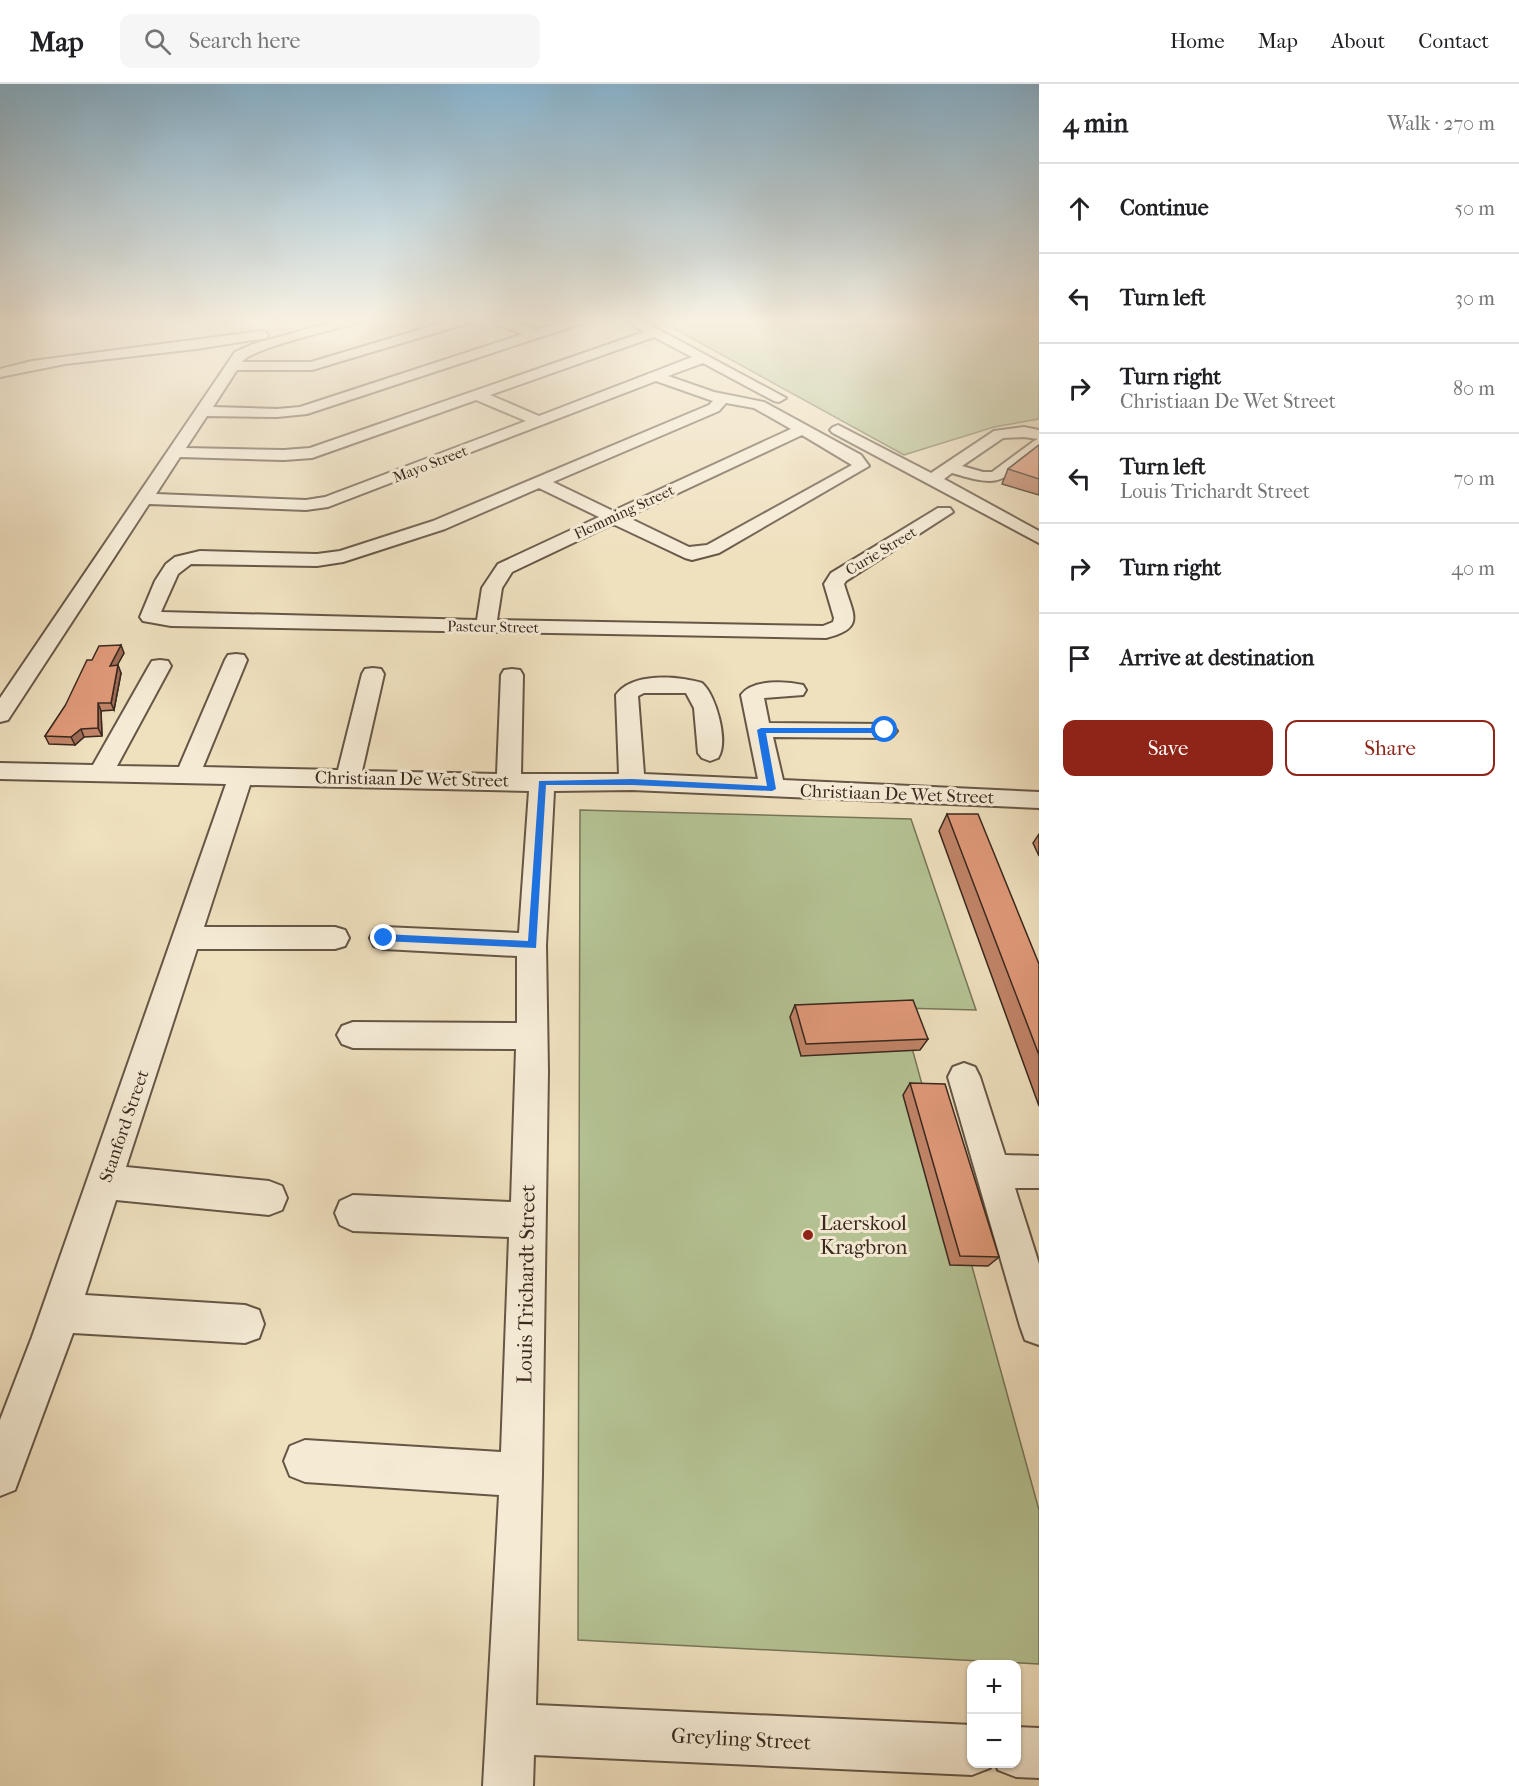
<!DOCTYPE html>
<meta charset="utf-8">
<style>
:root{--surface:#fff;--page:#f6f6f6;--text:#202124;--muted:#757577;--line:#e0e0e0;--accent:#8f2418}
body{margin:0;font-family:"IM FELL French Canon",serif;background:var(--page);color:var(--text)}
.controls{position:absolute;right:18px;bottom:18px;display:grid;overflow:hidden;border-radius:12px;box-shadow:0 2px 4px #0004}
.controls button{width:54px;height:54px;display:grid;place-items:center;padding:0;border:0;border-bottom:2px solid var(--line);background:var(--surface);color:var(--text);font:30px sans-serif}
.stop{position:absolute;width:18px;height:18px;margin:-14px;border:4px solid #1a73e8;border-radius:50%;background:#fff}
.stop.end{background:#1a73e8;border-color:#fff;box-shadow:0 2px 6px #0008}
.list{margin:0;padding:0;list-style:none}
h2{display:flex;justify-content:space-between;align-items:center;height:78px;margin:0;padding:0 24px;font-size:26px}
h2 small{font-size:20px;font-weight:400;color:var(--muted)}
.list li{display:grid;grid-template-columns:39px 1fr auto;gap:18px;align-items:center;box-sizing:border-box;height:90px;padding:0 24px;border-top:2px solid var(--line)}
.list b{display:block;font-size:22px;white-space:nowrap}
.list p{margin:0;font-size:20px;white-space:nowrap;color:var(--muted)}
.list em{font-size:20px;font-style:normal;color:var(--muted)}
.actions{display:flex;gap:12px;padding:18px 24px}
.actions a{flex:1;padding:14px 0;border:2px solid var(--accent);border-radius:12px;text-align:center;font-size:21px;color:var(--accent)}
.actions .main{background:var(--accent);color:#fff}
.icon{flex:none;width:33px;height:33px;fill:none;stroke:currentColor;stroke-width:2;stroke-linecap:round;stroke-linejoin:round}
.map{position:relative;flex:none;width:1039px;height:1702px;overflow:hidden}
header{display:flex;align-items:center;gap:36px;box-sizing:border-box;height:84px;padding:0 30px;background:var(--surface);border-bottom:2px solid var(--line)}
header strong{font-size:28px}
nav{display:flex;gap:33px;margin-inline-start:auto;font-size:21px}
.search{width:420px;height:54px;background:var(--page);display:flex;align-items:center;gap:15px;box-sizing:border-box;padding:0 21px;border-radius:12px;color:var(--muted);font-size:22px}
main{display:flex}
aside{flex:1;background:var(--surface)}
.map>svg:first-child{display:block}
.green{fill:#b5c394;stroke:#777659;stroke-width:1.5}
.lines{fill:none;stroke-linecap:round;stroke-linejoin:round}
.minor-casing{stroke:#665646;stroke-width:4}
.minor{fill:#f5ebd5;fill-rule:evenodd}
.wall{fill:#c18468;stroke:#39281e;stroke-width:1.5}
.shaded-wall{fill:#9d6b55;stroke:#39281e;stroke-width:1.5}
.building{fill:#e09979;stroke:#39281e;stroke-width:1.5}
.route{fill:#1a73e8}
.poi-dot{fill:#8f2418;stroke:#f5ebd5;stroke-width:2}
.labels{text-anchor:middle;stroke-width:6;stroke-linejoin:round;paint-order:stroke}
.far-street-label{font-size:15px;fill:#39281e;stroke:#f5ebd5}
.street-label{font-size:18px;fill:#39281e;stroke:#f5ebd5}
.near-poi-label{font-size:21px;fill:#39281e;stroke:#f5ebd5;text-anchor:start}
.near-street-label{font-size:21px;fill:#39281e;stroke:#f5ebd5}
</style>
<header>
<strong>Map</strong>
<div class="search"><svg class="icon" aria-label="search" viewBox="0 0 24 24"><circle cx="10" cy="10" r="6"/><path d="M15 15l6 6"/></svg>Search here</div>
<nav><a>Home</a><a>Map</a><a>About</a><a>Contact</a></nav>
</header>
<main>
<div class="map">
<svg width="1039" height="1702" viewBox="0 0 1039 1702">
<rect width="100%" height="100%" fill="#efe0be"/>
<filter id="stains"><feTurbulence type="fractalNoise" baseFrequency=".00333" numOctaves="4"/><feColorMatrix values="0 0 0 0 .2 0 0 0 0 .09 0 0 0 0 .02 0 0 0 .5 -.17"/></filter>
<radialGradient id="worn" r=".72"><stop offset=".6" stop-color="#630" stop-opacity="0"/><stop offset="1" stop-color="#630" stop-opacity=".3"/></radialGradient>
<!-- green -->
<path class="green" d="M657,235H1039V335L994,343L904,371Z
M580,726L911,735L976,926L901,924L1039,1426V1580L578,1556Z"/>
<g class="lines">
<defs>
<path id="minor" d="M344,235H363L361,238C340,244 251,264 242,278H311L455,235H474L472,238L312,286H237L213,323L277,325L300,323L523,250L490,238L488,235H505L536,246L570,235H588L586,238L307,330L277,333L207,332L186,364L284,366L310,364L644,248L624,235H639L786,314L779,318L774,317L703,279L668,292L714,308L764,318L861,371L869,382L719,469L692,476L685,474L613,440L512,488L502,504L497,536L823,542L833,538L834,534L824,500L831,489L938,424H950L953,428L846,497L844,500C853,531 866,544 826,554L171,542L143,537L140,533L155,497L166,480L175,473L200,467L317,470L340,467L433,437L709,321L713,317L656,297L328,423L306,426L149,420L8,636L0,638V614L235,268L253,260ZM654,253L692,273L539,332L490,311ZM476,316L526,337L325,413L306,416L156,410L180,373L284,376L312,374ZM726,319L754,324L791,345L613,427L553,398L719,327ZM802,351L852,381L707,461L689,463L627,433ZM539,404L599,433L498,480L482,504L477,536L161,528L178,490L191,480L317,482L343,478L445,445Z
M262,247L266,248L268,251L266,254L196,265L65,280L0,293V285L32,277Z
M838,341L931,389L994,347L1024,343L1039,346V368C999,398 1002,404 952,389L944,395L1039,447V459L833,349L830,346L833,343ZM1024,353L1038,355L1034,357L992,388H983L962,382L1003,354Z
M236,570L244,571L247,576L203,683L338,686L362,590L365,585L373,584L381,585L384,590L362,687L497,690L501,591L504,586L512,585L520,586L523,591L521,690H619L616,611C632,588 678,592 702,599C716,611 729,658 718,674L710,677L702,674L698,669L694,624L686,609H644L638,612L644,690L758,695L741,611C752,595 786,597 803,601L806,606L803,611L764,614L769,639L885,640L893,642L897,647L893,652L885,654L773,653L783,696L1039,708V724L632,706L554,707L546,861L548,987L542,1391L536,1621L972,1641V1680H991L990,1684L972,1691L534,1671L533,1702H483L499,1411L305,1398L290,1392L284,1377L290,1362L305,1356L501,1368L509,1153L353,1147L340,1141L335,1129L340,1117L353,1111L511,1118L516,965L353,964L342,960L337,951L342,942L353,938L517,939V872L384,865L374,862L370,854L374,846L384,843L519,849L529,707L250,701L204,843H335L345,846L349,854L345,862L335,865H197L126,1083L269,1097L282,1102L287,1114L282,1126L269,1131L116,1116L85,1211L245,1221L259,1226L264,1240L259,1254L245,1259L73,1249L15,1406L0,1412V1336L32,1253L226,700L0,695V679L93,681L149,582L152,577L160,576L168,577L171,582L117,682L179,683L225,576L228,571Z
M964,979L975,983L980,993L1005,1071L1039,1072V1104H1015L1039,1180V1261L1025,1256L1020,1242L948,993L953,983Z
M1016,1643L1039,1644V1694L1016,1693L998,1686L996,1680H1016Z"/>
</defs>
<!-- minor casing -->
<use href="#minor" class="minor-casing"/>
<!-- minor -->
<use href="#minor" class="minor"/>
</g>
<!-- wall -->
<path class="wall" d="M1039,361V411L1002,400L1008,385Z
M124,569L117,581L121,589L114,626L101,627L102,652L84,653L75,661L49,660L45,652L65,622Z
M947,730L1039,880V1022L939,747Z
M1039,750V772L1033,759Z
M795,921L928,955L920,966L801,972L790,933Z
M910,999L999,1173L988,1182L950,1181L903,1011Z"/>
<!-- shaded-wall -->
<path class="shaded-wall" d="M121,561L124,569L113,589L110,582Z
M118,581L121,589L114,626L111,619Z
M98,619L101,627L102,652L98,644Z
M81,645L84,653L75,661L71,653Z"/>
<!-- building -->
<path class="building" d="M1039,361V395L1008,385Z
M121,561L110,582L118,581L111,619H98V644L81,645L71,653L45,652L65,622L87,576H92L99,562Z
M947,730H978L1039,880V971Z
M913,916L928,955L806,960L795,921Z
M910,999L945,1000L999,1173L960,1172Z"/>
<!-- sky -->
<linearGradient id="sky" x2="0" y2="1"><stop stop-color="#89b7d4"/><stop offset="0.5" stop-color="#f8f1e2"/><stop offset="1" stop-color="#f8f1e2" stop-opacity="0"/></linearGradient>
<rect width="1039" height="473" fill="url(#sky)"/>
<!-- route -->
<path class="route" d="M761,644H885L889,646L885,649H766L776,705L772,707L632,701H546L536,864L381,857V851L384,850L528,857L539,697L632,695L767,702L757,646Z"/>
<!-- markers -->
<circle class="poi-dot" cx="808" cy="1151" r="6"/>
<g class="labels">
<!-- far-street labels -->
<g class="far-street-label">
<text transform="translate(430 380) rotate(-21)" y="5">Mayo Street</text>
<text transform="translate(624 428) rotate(-25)" y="5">Flemming Street</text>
<text transform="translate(881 467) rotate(-31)" y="5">Curie Street</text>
<text transform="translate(493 543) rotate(1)" y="5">Pasteur Street</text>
</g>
<!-- street labels -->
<g class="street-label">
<text transform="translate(412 695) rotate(1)" y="6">Christiaan De Wet Street</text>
<text transform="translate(897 710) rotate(2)" y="6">Christiaan De Wet Street</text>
<text transform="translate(124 1042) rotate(-71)" y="6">Stanford Street</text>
</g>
<!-- near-poi labels -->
<g class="near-poi-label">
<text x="820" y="1146">Laerskool<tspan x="820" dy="24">Kragbron</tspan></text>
</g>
<!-- near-street labels -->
<g class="near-street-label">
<text transform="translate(526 1200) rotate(-89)" y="7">Louis Trichardt Street</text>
<text transform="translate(741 1655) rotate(3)" y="7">Greyling Street</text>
</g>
</g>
<rect width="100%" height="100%" filter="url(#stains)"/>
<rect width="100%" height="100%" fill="url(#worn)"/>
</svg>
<div class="controls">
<button>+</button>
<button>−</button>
</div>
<div class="stop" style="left:885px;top:646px"></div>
<div class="stop end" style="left:384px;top:854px"></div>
</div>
<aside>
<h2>4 min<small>Walk · 270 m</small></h2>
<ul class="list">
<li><svg class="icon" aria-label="ahead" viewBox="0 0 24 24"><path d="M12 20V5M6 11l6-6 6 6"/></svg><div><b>Continue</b></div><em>50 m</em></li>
<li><svg class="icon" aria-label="left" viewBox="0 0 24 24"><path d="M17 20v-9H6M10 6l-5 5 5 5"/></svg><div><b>Turn left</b></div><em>30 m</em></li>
<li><svg class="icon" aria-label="right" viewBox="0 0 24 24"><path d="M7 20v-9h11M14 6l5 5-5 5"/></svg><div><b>Turn right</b><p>Christiaan De Wet Street</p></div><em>80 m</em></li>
<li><svg class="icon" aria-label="left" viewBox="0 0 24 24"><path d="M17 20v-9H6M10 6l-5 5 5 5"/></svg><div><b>Turn left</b><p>Louis Trichardt Street</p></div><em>70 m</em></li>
<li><svg class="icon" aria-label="right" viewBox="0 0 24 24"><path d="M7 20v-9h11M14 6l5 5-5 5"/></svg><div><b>Turn right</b></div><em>40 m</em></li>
<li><svg class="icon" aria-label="arrive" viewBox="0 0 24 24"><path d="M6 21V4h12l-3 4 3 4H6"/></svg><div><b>Arrive at destination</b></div></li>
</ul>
<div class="actions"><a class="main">Save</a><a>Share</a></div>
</aside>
</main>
